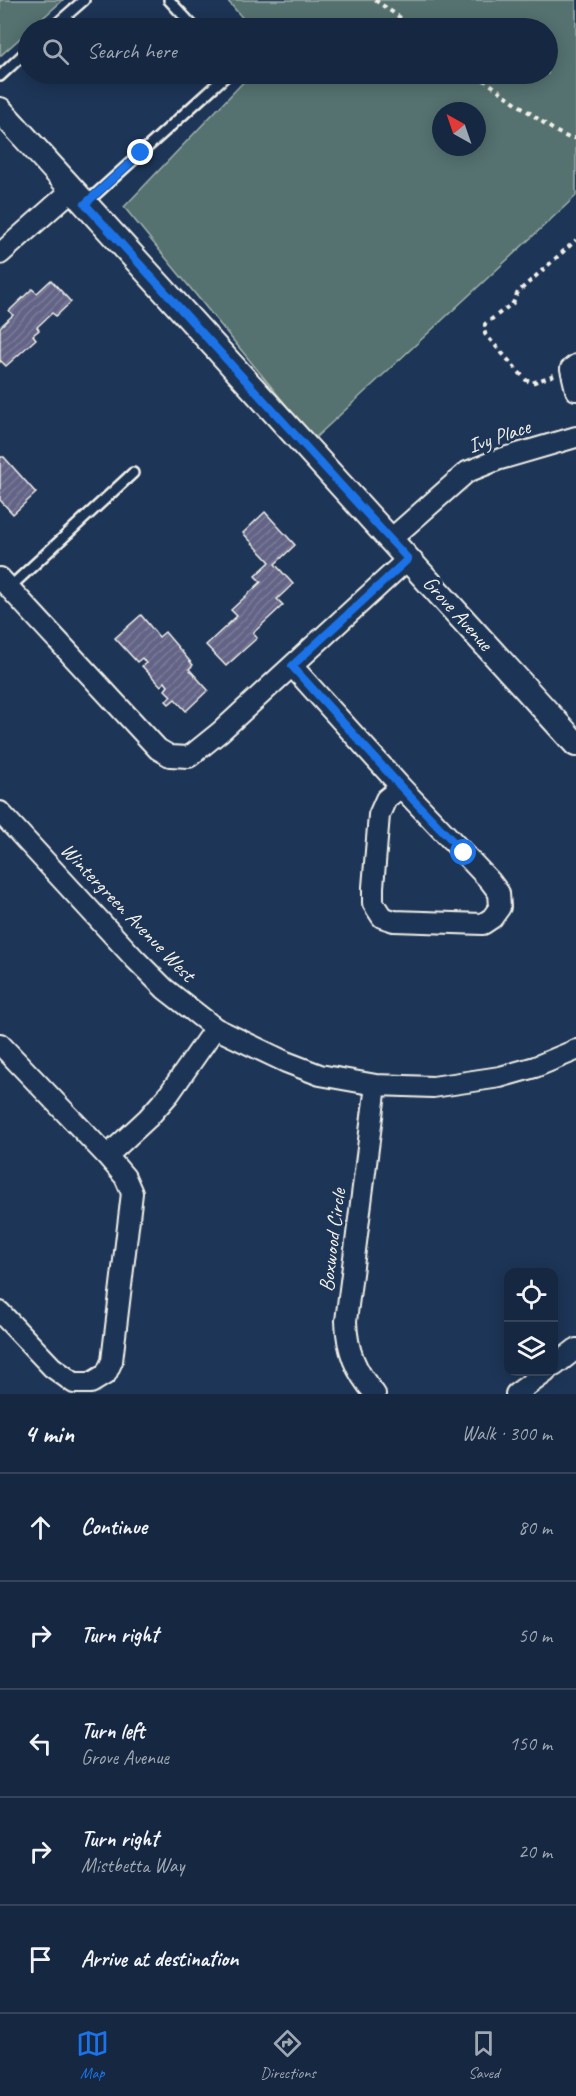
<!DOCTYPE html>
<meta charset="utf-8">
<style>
:root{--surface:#162841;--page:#23344c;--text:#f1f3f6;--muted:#9ea6b1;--line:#35445a;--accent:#1a73e8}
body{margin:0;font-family:Caveat,sans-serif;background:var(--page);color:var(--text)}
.controls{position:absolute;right:18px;bottom:18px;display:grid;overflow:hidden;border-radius:12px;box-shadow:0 3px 15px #0003}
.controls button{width:54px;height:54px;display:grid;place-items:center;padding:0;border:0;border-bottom:2px solid var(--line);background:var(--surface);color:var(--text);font:30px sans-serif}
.compass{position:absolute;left:432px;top:102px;width:54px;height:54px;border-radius:50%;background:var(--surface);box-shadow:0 3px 15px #0003;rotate:320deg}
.stop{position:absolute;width:18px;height:18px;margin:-14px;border:4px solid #1a73e8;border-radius:50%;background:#fff}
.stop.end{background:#1a73e8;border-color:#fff;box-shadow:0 2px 6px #0008}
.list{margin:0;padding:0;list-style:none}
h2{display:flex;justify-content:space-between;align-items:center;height:78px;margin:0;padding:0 24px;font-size:26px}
h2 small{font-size:20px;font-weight:400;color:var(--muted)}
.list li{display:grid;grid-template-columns:39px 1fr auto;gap:18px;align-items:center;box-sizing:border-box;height:108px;padding:0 24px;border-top:2px solid var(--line)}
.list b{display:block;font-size:22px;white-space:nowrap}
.list p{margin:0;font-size:20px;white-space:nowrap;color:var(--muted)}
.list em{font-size:20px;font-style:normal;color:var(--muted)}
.icon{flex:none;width:33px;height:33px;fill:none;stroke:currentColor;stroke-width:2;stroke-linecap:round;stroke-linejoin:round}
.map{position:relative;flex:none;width:576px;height:1394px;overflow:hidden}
.search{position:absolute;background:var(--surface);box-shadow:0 3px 15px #0003;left:18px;right:18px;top:18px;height:66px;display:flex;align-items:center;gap:15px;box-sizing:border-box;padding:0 21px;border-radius:33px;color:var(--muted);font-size:22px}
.sheet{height:618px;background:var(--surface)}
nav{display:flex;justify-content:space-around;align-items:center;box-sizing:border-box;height:84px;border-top:2px solid var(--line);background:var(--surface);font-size:16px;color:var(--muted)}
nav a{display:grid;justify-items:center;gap:3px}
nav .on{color:var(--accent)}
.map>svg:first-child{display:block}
.green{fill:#557270;stroke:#a4b2ac;stroke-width:1.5;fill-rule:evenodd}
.building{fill:url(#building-hatch);stroke:#f4f1e8;stroke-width:1.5}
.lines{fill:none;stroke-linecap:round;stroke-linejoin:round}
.service-casing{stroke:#f4f1e8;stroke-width:14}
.minor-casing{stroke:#f4f1e8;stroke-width:24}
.tertiary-casing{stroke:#f4f1e8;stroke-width:28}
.path{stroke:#f4f1e8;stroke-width:4;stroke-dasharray:4.5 4.5;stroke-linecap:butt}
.service{stroke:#1d3557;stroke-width:9}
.minor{stroke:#1d3557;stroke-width:20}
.tertiary{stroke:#1d3557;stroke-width:24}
.route{stroke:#1a73e8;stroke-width:8}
.labels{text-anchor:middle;stroke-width:6;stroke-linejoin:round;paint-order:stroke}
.street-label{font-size:21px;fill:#f4f1e8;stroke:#1d3557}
</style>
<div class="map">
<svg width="576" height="1394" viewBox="0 0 576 1394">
<defs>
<pattern id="building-hatch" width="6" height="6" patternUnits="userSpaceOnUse" patternTransform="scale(1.5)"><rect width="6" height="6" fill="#636487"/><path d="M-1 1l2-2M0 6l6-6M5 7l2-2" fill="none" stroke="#7a7b98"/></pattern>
</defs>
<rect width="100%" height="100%" fill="#1d3557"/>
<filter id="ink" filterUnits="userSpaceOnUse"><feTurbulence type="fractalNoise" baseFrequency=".0167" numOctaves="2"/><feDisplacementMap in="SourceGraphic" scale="12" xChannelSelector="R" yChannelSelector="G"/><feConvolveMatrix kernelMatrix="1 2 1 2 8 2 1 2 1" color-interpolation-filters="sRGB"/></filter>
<g filter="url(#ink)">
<!-- green -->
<path class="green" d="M0,0H63L0,56Z
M227,0H576V196L314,439L124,207L251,74H548V28H251ZM441,111H477V147H441Z"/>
<!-- building -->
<path class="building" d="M51,280L71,302L56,316L52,313L37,327L39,330L33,335L36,339L6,366L1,361L0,362V327L13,315L9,311L32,289L37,293Z
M0,457H4L36,493L13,514L0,500Z
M265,512L295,545L275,564L293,584L277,599L283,605L253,633L257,638L226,666L206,645L237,616L231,610L261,582L255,576L270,562L243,533Z
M141,615L159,637L165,632L193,665L189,669L208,690L186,711L175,699L169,704L166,701L171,696L165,690L168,686L165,682L161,686L142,666L146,663L142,658L137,662L115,638Z"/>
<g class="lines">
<defs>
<path id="service" d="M169,0L195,28
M52,28L84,0
M0,76L28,50
M86,203L228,74
M9,588L133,473"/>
<path id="minor" d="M0,254L72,190
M576,365L571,369L576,390
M390,540L467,472L497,460L576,437
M0,578L158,749L170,756L189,757L220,732L408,559
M292,666L401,787
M401,787L490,881L499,893L500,907L492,918L483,924L394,921L382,917L373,903V887L379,815L386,799Z
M0,812L135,959L165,989L215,1028L286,1062L320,1075L376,1085L433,1087L500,1077L535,1067L576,1050
M0,1044L107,1156L125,1177L132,1193L112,1361L106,1374L91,1383H74L52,1367L0,1312
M107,1156L148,1118L169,1094L215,1028
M554,1366L576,1349
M375,1394C355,1371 347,1350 346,1321L376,1085
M516,1394L546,1372"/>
<path id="tertiary" d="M0,110L576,744"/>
</defs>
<!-- service casing -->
<use href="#service" class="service-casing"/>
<!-- minor casing -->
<use href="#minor" class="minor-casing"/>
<!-- tertiary casing -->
<use href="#tertiary" class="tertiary-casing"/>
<!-- path -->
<path class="path" d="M375,0L415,28
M476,74L555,131L569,138H576
M554,375L532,383L526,380L485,334V324L513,303L518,292L576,240"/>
<!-- service -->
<use href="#service" class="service"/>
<!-- minor -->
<use href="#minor" class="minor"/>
<!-- tertiary -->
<use href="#tertiary" class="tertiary"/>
</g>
</g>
<g class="lines" filter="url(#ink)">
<!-- route -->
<path class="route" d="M141,153L85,204L408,559L292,666L401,787L464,853"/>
</g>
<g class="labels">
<!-- street labels -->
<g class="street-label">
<text transform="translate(499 436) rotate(-19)" y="7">Ivy Place</text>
<text transform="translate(458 613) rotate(48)" y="7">Grove Avenue</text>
<text transform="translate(128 912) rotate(46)" y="7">Wintergreen Avenue West</text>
<text transform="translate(332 1240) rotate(-83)" y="7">Boxwood Circle</text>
</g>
</g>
</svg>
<div class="controls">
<button><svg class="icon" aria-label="locate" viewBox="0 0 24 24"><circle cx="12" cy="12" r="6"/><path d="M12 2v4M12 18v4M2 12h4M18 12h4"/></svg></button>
<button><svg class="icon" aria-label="layers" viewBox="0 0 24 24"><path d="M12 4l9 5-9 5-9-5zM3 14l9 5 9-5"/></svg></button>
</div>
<svg class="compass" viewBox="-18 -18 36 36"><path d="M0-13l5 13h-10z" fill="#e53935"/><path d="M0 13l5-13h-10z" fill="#9ea6b1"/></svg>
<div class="stop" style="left:464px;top:853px"></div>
<div class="stop end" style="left:141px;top:153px"></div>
<div class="search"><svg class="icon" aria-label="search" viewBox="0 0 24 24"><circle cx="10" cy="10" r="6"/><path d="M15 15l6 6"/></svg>Search here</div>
</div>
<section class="sheet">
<h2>4 min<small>Walk · 300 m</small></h2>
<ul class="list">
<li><svg class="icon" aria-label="ahead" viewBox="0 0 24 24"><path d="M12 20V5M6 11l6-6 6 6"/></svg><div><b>Continue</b></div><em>80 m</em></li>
<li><svg class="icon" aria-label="right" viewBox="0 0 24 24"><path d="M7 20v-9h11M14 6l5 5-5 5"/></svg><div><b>Turn right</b></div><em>50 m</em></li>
<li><svg class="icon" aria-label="left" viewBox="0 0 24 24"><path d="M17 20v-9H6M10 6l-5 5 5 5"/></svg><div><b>Turn left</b><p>Grove Avenue</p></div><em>150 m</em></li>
<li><svg class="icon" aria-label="right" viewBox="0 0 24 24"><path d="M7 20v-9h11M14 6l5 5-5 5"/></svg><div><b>Turn right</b><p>Mistbetta Way</p></div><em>20 m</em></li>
<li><svg class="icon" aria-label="arrive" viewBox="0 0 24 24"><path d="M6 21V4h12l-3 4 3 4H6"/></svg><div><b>Arrive at destination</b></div></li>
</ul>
</section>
<nav>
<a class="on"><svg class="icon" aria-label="map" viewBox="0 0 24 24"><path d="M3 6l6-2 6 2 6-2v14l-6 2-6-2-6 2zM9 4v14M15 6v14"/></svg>Map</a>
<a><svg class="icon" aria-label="directions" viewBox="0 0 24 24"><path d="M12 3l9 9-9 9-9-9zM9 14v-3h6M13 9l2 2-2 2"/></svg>Directions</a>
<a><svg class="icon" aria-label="saved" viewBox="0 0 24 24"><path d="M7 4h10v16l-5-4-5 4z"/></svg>Saved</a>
</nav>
